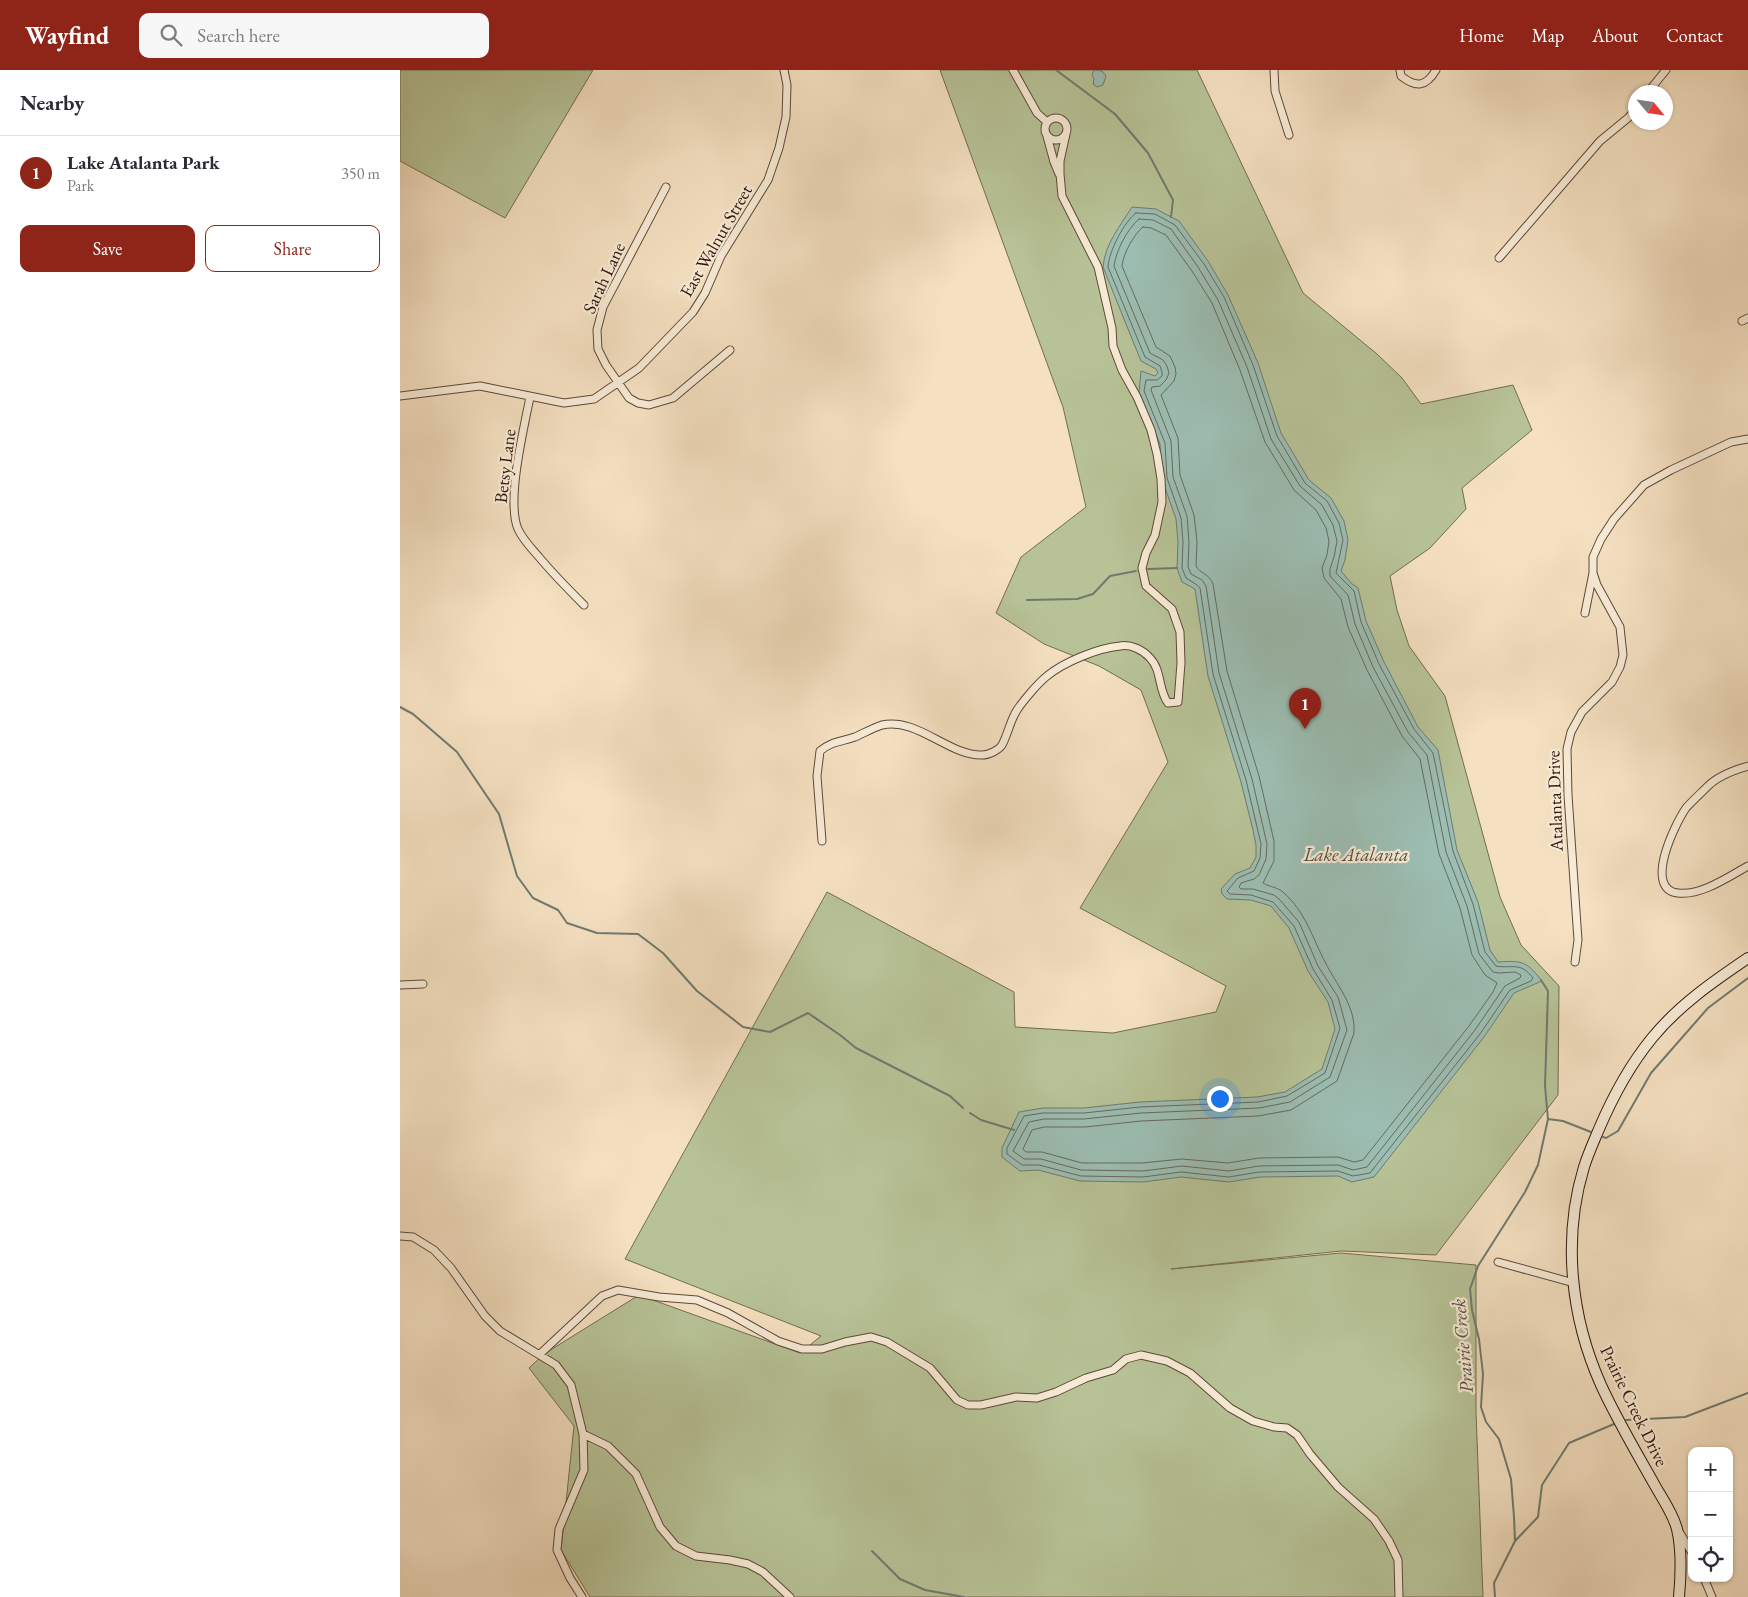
<!DOCTYPE html>
<meta charset="utf-8">
<style>
:root{--surface:#fff;--page:#f7f7f7;--text:#2b2b33;--muted:#7c7c81;--line:#e1e1e2;--accent:#8f2418}
body{margin:0;font-family:"EB Garamond",serif;background:var(--page);color:var(--text)}
.controls{position:absolute;right:15px;bottom:15px;display:grid;overflow:hidden;border-radius:10px;box-shadow:0 1px 4px #0004}
.controls button{width:45px;height:45px;display:grid;place-items:center;padding:0;border:0;border-bottom:1px solid var(--line);background:var(--surface);color:var(--text);font:25px sans-serif}
.compass{position:absolute;left:1228px;top:15px;width:45px;height:45px;border-radius:50%;background:var(--surface);box-shadow:0 1px 4px #0004;rotate:119deg}
.you{position:absolute;left:819px;top:1028px;width:18px;height:18px;margin:-12px;border:4px solid #fff;border-radius:50%;background:#1a73e8;box-shadow:0 0 0 8px #1a73e833}
.badge{display:grid;place-items:center;width:32px;height:32px;border-radius:50%;background:var(--accent);color:#fff;font-size:16px;font-weight:700}
.pin{position:absolute;translate:-50% -41px;filter:drop-shadow(0 1px 2px #0008)}
.pin::after{content:'';position:absolute;top:26px;width:18px;height:15px;background:inherit;clip-path:polygon(0 0,100% 0,50% 100%)}
.list{margin:0;padding:0;list-style:none}
h2{display:flex;justify-content:space-between;align-items:center;height:65px;margin:0;padding:0 20px;font-size:21px}
h2 small{font-size:16px;font-weight:400;color:var(--muted)}
.list li{display:grid;grid-template-columns:32px 1fr auto;gap:15px;align-items:center;box-sizing:border-box;height:75px;padding:0 20px;border-top:1px solid var(--line)}
.list b{display:block;font-size:19px;white-space:nowrap}
.list p{margin:0;font-size:16px;white-space:nowrap;color:var(--muted)}
.list em{font-size:16px;font-style:normal;color:var(--muted)}
.actions{display:flex;gap:10px;padding:15px 20px}
.actions a{flex:1;padding:11px 0;border:1px solid var(--accent);border-radius:10px;text-align:center;font-size:18px;color:var(--accent)}
.actions .main{background:var(--accent);color:#fff}
.icon{flex:none;width:28px;height:28px;fill:none;stroke:currentColor;stroke-width:2;stroke-linecap:round;stroke-linejoin:round}
.map{position:relative;flex:none;width:1348px;height:1527px;overflow:hidden}
header{display:flex;align-items:center;gap:30px;box-sizing:border-box;height:70px;padding:0 25px;background:var(--accent);color:#fff}
header strong{font-size:24px}
nav{display:flex;gap:28px;margin-inline-start:auto;font-size:18px}
.search{width:350px;height:45px;background:var(--page);display:flex;align-items:center;gap:12px;box-sizing:border-box;padding:0 18px;border-radius:10px;color:var(--muted);font-size:19px}
main{display:flex}
aside{flex:1;background:var(--surface)}
.map>svg:first-child{display:block}
.green{fill:#b7c397;stroke:#736c50}
.water{fill:#9cbeb3;stroke:#707a6f}
.lines{fill:none;stroke-linecap:round;stroke-linejoin:round}
.shore{stroke:#666a5e;stroke-width:1}
.stream{stroke:#707a6f;stroke-width:2}
.minor-casing{stroke:#604838;stroke-width:9}
.secondary-casing{stroke:#2f150a;stroke-width:12}
.minor{stroke:#f8ecd7;stroke-width:7}
.secondary{stroke:#f8ecd7;stroke-width:10}
.labels{text-anchor:middle;stroke-width:4.5;stroke-linejoin:round;paint-order:stroke}
.street-label{font-size:18px;fill:#2f150a;stroke:#f8ecd7}
.water-label{font-size:19px;font-style:italic;fill:#555045;stroke:#f8ecd7}
</style>
<header>
<strong>Wayfind</strong>
<div class="search"><svg class="icon" aria-label="search" viewBox="0 0 24 24"><circle cx="10" cy="10" r="6"/><path d="M15 15l6 6"/></svg>Search here</div>
<nav><a>Home</a><a>Map</a><a>About</a><a>Contact</a></nav>
</header>
<main>
<aside>
<h2>Nearby<small></small></h2>
<ul class="list">
<li><span class="badge">1</span><div><b>Lake Atalanta Park</b><p>Park</p></div><em>350 m</em></li>
</ul>
<div class="actions"><a class="main">Save</a><a>Share</a></div>
</aside>
<div class="map">
<svg width="1348" height="1527" viewBox="0 0 1348 1527">
<rect width="100%" height="100%" fill="#f5e1c2"/>
<filter id="stains"><feTurbulence type="fractalNoise" baseFrequency=".004" numOctaves="4"/><feColorMatrix values="0 0 0 0 .2 0 0 0 0 .09 0 0 0 0 .02 0 0 0 .5 -.17"/></filter>
<radialGradient id="worn" r=".72"><stop offset=".6" stop-color="#630" stop-opacity="0"/><stop offset="1" stop-color="#630" stop-opacity=".3"/></radialGradient>
<!-- green -->
<path class="green" d="M0,0H193L105,148L0,91Z
M540,0H797L903,223L977,284L1002,308L1021,334L1113,315L1132,360L1062,418L1066,439L1030,478L990,506L997,540L1009,576L1045,626L1100,827L1121,875L1159,916L1158,1025L1036,1185L941,1181L771,1199L941,1183L1076,1195V1343L1083,1527H190L161,1480L174,1356L129,1298L144,1284L239,1225L400,1283L421,1266L225,1189L427,822L614,922L615,957L713,963L816,942L826,916L680,838L768,692L741,620L699,596L644,574L596,543L621,487L686,437L663,337Z"/>
<!-- water -->
<path class="water" d="M694,0L702,1L706,6L703,15L697,17L693,14L694,9L692,5Z
M732,137L756,139L779,151L808,191L828,225L858,293L881,363L909,410L931,428L944,451L948,470L945,490L941,501L951,513L958,518L966,551L984,592L1018,657L1038,680L1057,780L1078,832L1090,880L1098,892C1123,890 1127,892 1142,911L1114,923L1084,967L974,1107L952,1112L938,1106L860,1107L829,1112L781,1107L743,1112L680,1111L638,1100L620,1101L602,1087V1078L619,1042L643,1038H684L740,1032L857,1027L885,1022L922,999L935,959L928,932L908,901L889,858L871,836L851,830L827,829L822,824L821,819L835,804L850,798L856,787V775L853,760L841,712L808,606L795,519L782,512L777,498L778,472L776,449L762,409L760,374L739,322L741,301L755,306L758,303L756,299L741,291L703,197C705,174 720,156 732,137Z"/>
<g class="lines">
<!-- shore -->
<path class="shore" d="M736,143L755,144L775,155L804,194L824,227L853,295L877,366L905,413L927,431L939,453L943,470L936,503L954,521L961,552L979,594L1014,659L1033,683L1053,781L1073,834L1085,882L1096,896C1112,899 1120,891 1133,908L1131,911L1110,920L1080,964L970,1103L953,1106L938,1101L859,1102L829,1107L781,1102L743,1107L681,1106L639,1095H622L607,1084V1078L624,1046L643,1043H684L740,1037L858,1032L887,1026L925,1003L940,958L932,930L913,899L894,856L873,832L851,825L830,824L827,821L838,808L854,801L860,788L861,774L846,710L813,604L800,518L797,515L786,508L782,498L783,472L781,448L767,408L765,373L744,321L746,310H757L762,306V302L760,296L745,287L708,197C709,181 724,152 736,143Z
M739,149L753,150L771,159L798,197L818,230L847,297L871,369L900,416L922,435L933,455L937,471L934,487L930,499V506L948,525L955,554L973,597L1008,662L1027,685L1046,782L1067,836L1079,884L1093,902L1099,903L1115,902L1121,905L1120,908L1105,916L1075,960L967,1097L953,1100L938,1095L859,1096L829,1101L782,1096L743,1101L681,1100L641,1089H624L613,1081L629,1052L644,1049H684L741,1043L859,1038L890,1032L930,1007L947,960L938,927L918,896L899,852L879,829L874,825L853,819H841L839,817L841,813L854,809L859,805L866,789L867,774L852,709L819,603L806,516L802,510L791,504L788,497L789,472L787,446L773,407L771,371L751,320L752,317L760,316L766,310L769,303L767,296L763,290L750,283L714,196C716,181 727,159 739,149Z
M743,157L751,158L766,165L792,201L812,233L840,300L865,372L894,420L916,440L926,458L929,471L927,485L922,498L924,508L941,529L948,557L967,600L1002,666L1020,689L1039,784L1060,838L1072,885L1085,905L1097,913L1093,922L1069,956L963,1090L954,1092L938,1087L859,1088L828,1093L782,1089L742,1093H682L642,1082H626L623,1079L632,1060L644,1057H685L741,1051L858,1046L891,1040L937,1011L954,963C956,936 936,914 925,892C912,867 906,843 884,823C878,817 869,817 863,813L874,791V771L859,706L827,601L813,514C809,503 800,504 796,496L797,471L794,445L780,405L778,368L761,325L774,311L776,304L775,297L770,286L756,277L722,196C723,184 734,164 743,157Z"/>
<!-- stream -->
<path class="stream" d="M656,0L715,44L748,83L773,130L771,147
M748,499L777,498
M627,530L677,529L693,524L710,506L736,501
M0,637L13,644L57,682L99,744L117,806L133,828L158,840L167,853L197,863L238,864L263,883L297,921L343,957L370,962L408,943L440,965L456,978L550,1026L563,1038
M570,1043L581,1050L614,1060
M1148,1049L1163,1051L1191,1062
M1203,1067L1206,1068L1218,1061L1251,1003L1308,938L1348,908
M1226,1350L1285,1347L1348,1323
M1115,1471L1138,1447L1142,1415L1169,1373L1214,1354
M472,1481L500,1509L525,1520L564,1527
M1095,1527L1094,1513L1115,1471L1114,1447L1111,1409L1099,1369L1086,1352L1081,1337L1083,1304L1079,1269L1072,1240L1070,1219L1078,1196L1125,1122L1138,1095L1148,1049L1145,1016L1148,921L1141,910"/>
<defs>
<path id="minor" d="M613,0L637,43L647,52
M874,0L875,21L889,65
M1000,0L1001,6C1016,18 1026,17 1036,0
M1248,22L1266,0
M645 59a11 11 0 1 1 22 0a11 11 0 1 1-22 0Z
M647,66L654,92L659,104
M266,117L203,237L197,260L198,279L206,295L229,328L238,333L249,335L273,328L330,280
M1099,188L1200,71L1228,48L1236,39
M1342,251L1348,248
M0,326L80,316L164,333L194,329L239,298L293,242L305,223L321,186L368,110L379,78L386,47L387,15L384,0
M130,327C124,358 106,431 118,459C123,470 132,479 139,487C153,504 168,519 184,535
M1185,543L1193,503V487L1201,469L1214,449L1244,415L1271,400L1331,372L1348,369
M1348,696C1334,700 1318,706 1308,716C1301,723 1292,731 1286,738C1275,754 1243,819 1278,823C1301,826 1328,807 1348,796
M422,771L417,706L420,681C432,671 441,672 455,667C464,663 473,658 482,655C517,647 549,686 582,685C589,685 599,680 602,675C608,664 610,651 617,640C623,631 638,613 647,606C664,592 698,578 720,576C731,574 743,580 750,588C762,600 758,620 768,633L778,632L781,593L780,562L772,539L746,516L742,498L746,483L755,465L762,432L761,409L757,384L751,360L737,327L722,300L713,276L712,258L698,197L662,126L660,104V91L666,64
M1175,892L1178,870L1168,725L1167,679L1171,662L1182,642L1212,612L1220,597L1223,585L1220,557L1197,515L1193,503
M0,915L23,914
M0,1166L13,1167L34,1180L51,1198L85,1246L100,1261L156,1295L171,1315L183,1364L184,1400L159,1459L157,1480L170,1508L182,1527
M1098,1192L1174,1213
M140,1284L202,1226L218,1220L259,1227L297,1230L328,1243L378,1271L402,1279H422L445,1272L471,1267L487,1272L530,1298L557,1330L568,1335H581L616,1327L637,1328L656,1322L686,1308L713,1300L726,1289L741,1285L767,1291L790,1303L830,1338L853,1351L874,1357L887,1358L897,1365L910,1384L938,1417L974,1449L989,1471L998,1490L999,1527
M183,1364L208,1376L236,1404L260,1457L276,1476L296,1486L330,1490L348,1494L363,1502L390,1527
M1280,1463L1292,1483
M1304,1508L1312,1527"/>
<path id="secondary" d="M1279,1527C1281,1505 1282,1480 1277,1459C1273,1443 1261,1427 1253,1412C1235,1380 1216,1348 1201,1315C1171,1248 1162,1169 1184,1097C1188,1084 1194,1071 1199,1059C1213,1026 1230,995 1252,968C1279,935 1314,911 1348,888"/>
</defs>
<!-- minor casing -->
<use href="#minor" class="minor-casing"/>
<!-- secondary casing -->
<use href="#secondary" class="secondary-casing"/>
<!-- minor -->
<use href="#minor" class="minor"/>
<!-- secondary -->
<use href="#secondary" class="secondary"/>
</g>
<g class="labels">
<!-- street labels -->
<g class="street-label">
<text transform="translate(316 171) rotate(-60)" y="6">East Walnut Street</text>
<text transform="translate(204 208) rotate(-65)" y="6">Sarah Lane</text>
<text transform="translate(105 396) rotate(-83)" y="6">Betsy Lane</text>
<text transform="translate(1155 731) rotate(-92)" y="6">Atalanta Drive</text>
<text transform="translate(1234 1336) rotate(64)" y="6">Prairie Creek Drive</text>
</g>
<!-- water labels -->
<g class="water-label">
<text x="956" y="791">Lake Atalanta</text>
<text transform="translate(1062 1276) rotate(-95)" y="7">Prairie Creek</text>
</g>
</g>
<rect width="100%" height="100%" filter="url(#stains)"/>
<rect width="100%" height="100%" fill="url(#worn)"/>
</svg>
<div class="controls">
<button>+</button>
<button>−</button>
<button><svg class="icon" aria-label="locate" viewBox="0 0 24 24"><circle cx="12" cy="12" r="6"/><path d="M12 2v4M12 18v4M2 12h4M18 12h4"/></svg></button>
</div>
<svg class="compass" viewBox="-18 -18 36 36"><path d="M0-13l5 13h-10z" fill="#e53935"/><path d="M0 13l5-13h-10z" fill="#7c7c81"/></svg>
<div class="you"></div>
<div class="pin badge" style="left:905px;top:659px">1</div>
</div>
</main>
